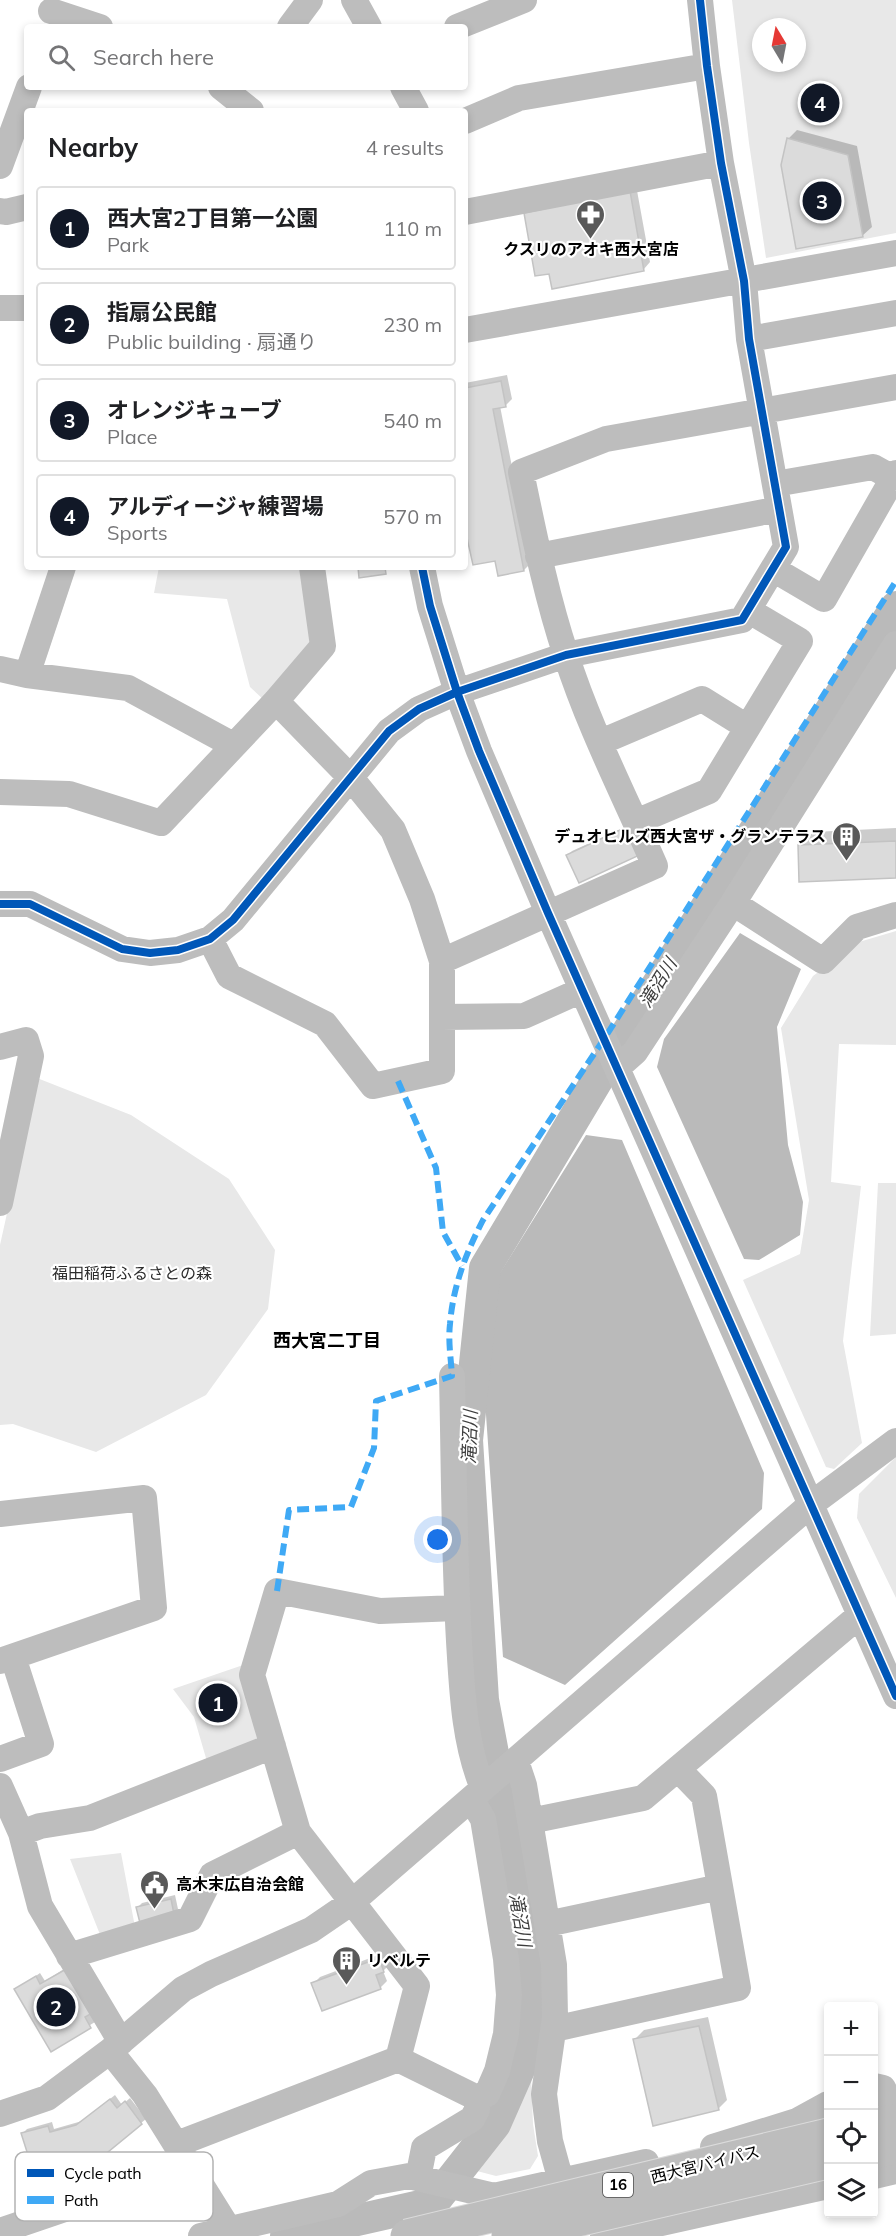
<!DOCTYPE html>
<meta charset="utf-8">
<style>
:root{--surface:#fff;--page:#f2f2f2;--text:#202124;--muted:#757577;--line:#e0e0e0;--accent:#111827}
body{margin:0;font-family:Mulish,"Noto Sans JP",sans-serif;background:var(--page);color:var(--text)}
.controls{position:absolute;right:18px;bottom:18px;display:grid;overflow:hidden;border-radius:6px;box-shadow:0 3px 9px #0003}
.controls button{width:54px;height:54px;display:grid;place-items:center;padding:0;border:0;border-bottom:2px solid var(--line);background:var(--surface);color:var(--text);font:30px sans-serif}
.compass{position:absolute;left:752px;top:18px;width:54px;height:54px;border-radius:50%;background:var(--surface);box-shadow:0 3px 9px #0003;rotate:350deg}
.you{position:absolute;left:438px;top:1540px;width:21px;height:21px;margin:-15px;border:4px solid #fff;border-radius:50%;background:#1a73e8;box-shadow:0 0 0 9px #1a73e833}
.badge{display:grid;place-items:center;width:39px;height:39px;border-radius:50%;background:var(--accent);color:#fff;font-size:20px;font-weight:700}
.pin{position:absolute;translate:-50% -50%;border:3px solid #fff;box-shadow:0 2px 6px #0006}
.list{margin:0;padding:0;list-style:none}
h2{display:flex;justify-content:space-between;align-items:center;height:78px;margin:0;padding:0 24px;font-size:26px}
h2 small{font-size:20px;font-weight:400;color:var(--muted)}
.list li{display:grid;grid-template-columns:39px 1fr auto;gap:18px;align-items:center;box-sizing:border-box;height:84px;margin:0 12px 12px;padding:0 12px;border:2px solid var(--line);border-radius:6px}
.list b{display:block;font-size:22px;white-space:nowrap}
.list p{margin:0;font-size:20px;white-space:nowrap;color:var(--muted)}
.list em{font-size:20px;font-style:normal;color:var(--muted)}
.icon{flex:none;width:33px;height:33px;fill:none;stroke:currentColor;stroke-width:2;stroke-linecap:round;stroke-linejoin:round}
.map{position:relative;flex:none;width:896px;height:2236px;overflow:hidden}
.search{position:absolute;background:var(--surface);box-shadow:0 3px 9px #0003;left:24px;top:24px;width:444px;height:66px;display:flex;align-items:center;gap:15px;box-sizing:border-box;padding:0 21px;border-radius:6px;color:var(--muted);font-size:22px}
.panel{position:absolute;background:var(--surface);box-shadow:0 3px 9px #0003;left:24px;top:108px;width:444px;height:462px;border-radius:6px}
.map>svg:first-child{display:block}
.green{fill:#e8e8e8;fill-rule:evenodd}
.water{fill:#bababa}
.shadow{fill:#0003}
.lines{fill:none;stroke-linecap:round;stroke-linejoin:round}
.river{stroke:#bababa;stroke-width:32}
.building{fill:#dbdbdb;stroke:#c3c3c3;stroke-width:1.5}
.highway-casing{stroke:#dbdbdb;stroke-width:35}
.minor{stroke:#bdbdbd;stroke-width:26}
.highway{stroke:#bdbdbd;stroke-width:33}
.highway-bridge-casing{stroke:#dbdbdb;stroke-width:35;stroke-linecap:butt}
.highway-bridge{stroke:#bdbdbd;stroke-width:33}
.quiet{stroke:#3fa9f5;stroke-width:6;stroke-dasharray:12 6;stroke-linecap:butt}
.cycleway-casing{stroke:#fff;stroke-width:11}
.cycleway{stroke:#0057b8;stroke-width:8}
.labels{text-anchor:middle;stroke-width:4.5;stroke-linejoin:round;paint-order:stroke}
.shield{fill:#fff;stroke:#4c4c4c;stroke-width:1.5}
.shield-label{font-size:15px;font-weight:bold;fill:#000}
.poi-label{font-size:16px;font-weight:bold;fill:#000;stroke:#fff;text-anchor:start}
.park-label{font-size:16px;fill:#2c2c2c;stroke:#fff}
.street-label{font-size:16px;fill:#000;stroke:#fff}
.water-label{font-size:18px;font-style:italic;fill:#3d3d3d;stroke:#fff}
.neighbourhood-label{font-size:18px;font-weight:bold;fill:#000;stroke:#fff}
.key{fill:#fff;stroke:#b2b2b2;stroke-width:1.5}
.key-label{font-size:16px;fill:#000}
</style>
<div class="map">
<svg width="896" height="2236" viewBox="0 0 896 2236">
<rect width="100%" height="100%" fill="#fff"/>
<!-- green -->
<path class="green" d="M732,0H896V233L766,258L749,143ZM761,27H797V63H761Z
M159,567H307L318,644L265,701L250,687L227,599L154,593Z
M896,931V1045L839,1044L831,1182L861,1186L843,1341L862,1443L834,1469L826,1467L743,1280L800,1254L809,1200L781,1028L813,976L859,942Z
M37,1078L131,1115L229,1179L275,1250L268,1309L206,1395L96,1452L13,1424L0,1425V1245Z
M878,1183H896V1334L870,1336Z
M896,1457V1598L857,1518L859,1494Z
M249,1663L263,1739L208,1765L194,1717L173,1689Z
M121,1853L135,1927L101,1937L70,1859Z
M531,2075L533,2124L538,2156L530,2169L496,2176L477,2171L507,2123Z"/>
<!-- water -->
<path class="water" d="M740,933L801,969L777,1027L788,1145L803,1202L800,1235L759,1260L744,1259L657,1067L664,1039Z
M586,1135L622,1140L764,1473L762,1509L565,1685L503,1657L483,1372L500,1273Z"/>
<!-- shadow -->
<path class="shadow" d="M797,130L857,146L872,227L862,236L788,139Z
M636,185L650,262L644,269L553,288Z
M507,375L512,399L505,406H500L531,563L524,570L496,559L469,536L465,537V383Z
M636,822L647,847L568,856L572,851Z
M896,828V876L799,845L813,832Z
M175,1895L178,1909L174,1913L138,1907L142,1903Z
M386,1952L390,1964L383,1971L387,1981L380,1988L313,1984L320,1977Z
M72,1964L95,2022L51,2049L16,1990L40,1973L45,1981Z
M708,2017L727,2100L718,2109L635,2039L644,2030Z
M115,2095L122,2105L130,2098L146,2119L96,2159L23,2133L27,2129L52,2122L54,2129L82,2121Z"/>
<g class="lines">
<!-- river -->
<path class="river" d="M286,2236L433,2203L495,2124L521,2065L531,2015L530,1973L501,1796L483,1700L467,1440L485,1268L596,1082L896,607"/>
</g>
<!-- building -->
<path class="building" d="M787,138L848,155L863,237L796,249L781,165Z
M630,191L644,271L552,289L549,274L535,276L524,213Z
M501,381L506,407L493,409L524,571L498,576L495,561L473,565L467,538H465V388Z
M358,567H385L386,574L359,578Z
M631,825L644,853L579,883L566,855Z
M896,841V878L799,882L798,845Z
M171,1899L174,1914L140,1923L136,1907Z
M379,1958L384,1972L376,1975L381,1989L322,2011L311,1983Z
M68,1968L94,2012L85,2017L91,2028L51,2052L14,1989L36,1976L40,1984Z
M699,2026L719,2110L653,2126L633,2039Z
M110,2099L117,2108L125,2101L142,2124L97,2161L35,2177L21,2133L48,2126L50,2132L76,2125Z"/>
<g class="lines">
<defs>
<path id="highway" d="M874,2125L896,2120
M874,2152L896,2147"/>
</defs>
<!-- highway casing -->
<use href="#highway" class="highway-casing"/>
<!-- minor -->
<path class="minor" d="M354,0L369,27
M51,11L100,27
M290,27L310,0
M457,27L524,0
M221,87L251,111
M403,87L416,111
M465,121L519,98L707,66
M0,166L29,87
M0,211L6,212L27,207
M465,212L721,163
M0,308H27
M465,330L896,253
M749,339L896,313
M775,484L873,467L893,478
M538,556L779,509
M422,567L430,606L457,692L479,751L548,913L896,1696
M773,569L824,599L896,473
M0,669L27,675L128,688L233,745
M27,675L63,567
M601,742L702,699L747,727
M0,792L69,794L161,823L276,701L323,646L312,567
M636,822L709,791L800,641L748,610
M733,903L823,961L857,927L896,915
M0,904H30L122,949L150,953L178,950L210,939L233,920L389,731L419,709L457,692L566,655L742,620L786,547L749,339L744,281L721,163L707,66L700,0
M210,939L229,976L325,1024L373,1086L442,1071V961L422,899L393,830L351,778L276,701
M442,961L655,866C625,797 589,727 566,655C546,595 534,534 521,472L606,439L896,387
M442,1017L524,1016L582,990
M0,1047L26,1040L31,1056L0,1203
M617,1068L635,1052L733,903L896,644
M452,1376C454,1464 454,1553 459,1641C462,1690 464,1743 483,1788
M0,1514L144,1498L154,1608L0,1661
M0,1759L41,1744L13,1657
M516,1761L524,1785L554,1965L555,2017L544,2094L550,2141L561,2181
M0,1786L21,1833L40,1906L121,2042
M530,1821L643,1798L860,1615
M298,1832L252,1675L277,1591L380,1611L457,1608
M21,1833L40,1826L90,1818L273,1746
M547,1924L720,1887
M69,1956L190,1919L212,1875L298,1832L417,1986L398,2059L177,2144
M554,2029L738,1988L704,1796L678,1769
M110,2051L145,2095L233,2236
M398,2059L477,2098L487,2094L497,2071L506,2034L509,1995L506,1959L483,1819L471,1799
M874,2086L883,2088L896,2112
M0,2114L47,2098L110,2051L183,1989L211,1974L311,1930L352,1902L810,1505L896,1441
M713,2147L797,2121L828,2104
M874,2176L896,2171
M418,2178L424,2148L472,2119L477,2110V2098
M0,2231L191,2166
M201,2236L338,2204L371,2183L409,2176L494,2196L646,2162
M603,2236L828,2186"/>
<!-- highway -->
<use href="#highway" class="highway"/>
<defs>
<path id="highway-bridge" d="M407,2236L828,2135
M508,2236L828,2162"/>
</defs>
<!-- highway-bridge casing -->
<use href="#highway-bridge" class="highway-bridge-casing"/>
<!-- highway-bridge -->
<use href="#highway-bridge" class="highway-bridge"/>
<!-- quiet -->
<path class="quiet" d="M398,1081L436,1168L443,1232L462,1266
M277,1591L289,1510L351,1507L374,1448L376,1401L452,1376C451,1359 448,1341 450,1324C453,1286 466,1253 483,1220L604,1039L896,581"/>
<defs>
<path id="cycleway" d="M422,567L430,606L457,692L479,751L548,913L896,1696
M0,904H30L122,949L150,953L178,950L210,939L233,920L389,731L419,709L457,692L566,655L742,620L786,547L749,339L744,281L721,163L707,66L700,0"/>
</defs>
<!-- cycleway casing -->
<use href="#cycleway" class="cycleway-casing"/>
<!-- cycleway -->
<use href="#cycleway" class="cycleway"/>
</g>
<!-- icons -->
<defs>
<symbol id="pharmacy-pin" viewBox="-11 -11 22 30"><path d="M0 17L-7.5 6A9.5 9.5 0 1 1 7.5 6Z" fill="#595959" stroke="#fff"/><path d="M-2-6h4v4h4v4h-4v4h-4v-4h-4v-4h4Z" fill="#fff"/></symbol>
<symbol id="building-pin" viewBox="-11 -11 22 30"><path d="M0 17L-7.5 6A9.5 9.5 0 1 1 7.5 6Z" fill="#595959" stroke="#fff"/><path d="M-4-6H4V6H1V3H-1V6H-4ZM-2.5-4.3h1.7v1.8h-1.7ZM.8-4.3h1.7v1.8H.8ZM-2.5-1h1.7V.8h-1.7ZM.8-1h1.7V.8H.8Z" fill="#fff"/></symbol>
<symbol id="civic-pin" viewBox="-11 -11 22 30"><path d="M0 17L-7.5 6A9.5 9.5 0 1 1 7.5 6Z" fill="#595959" stroke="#fff"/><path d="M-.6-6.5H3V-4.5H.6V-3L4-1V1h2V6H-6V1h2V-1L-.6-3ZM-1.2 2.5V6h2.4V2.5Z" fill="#fff"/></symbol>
</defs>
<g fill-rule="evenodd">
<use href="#pharmacy-pin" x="574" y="198" width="33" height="45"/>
<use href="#building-pin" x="830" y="820" width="33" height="45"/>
<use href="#civic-pin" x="138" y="1868" width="33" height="45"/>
<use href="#building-pin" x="330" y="1944" width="33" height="45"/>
</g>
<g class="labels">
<!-- shield labels -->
<rect class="shield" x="603" y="2173" width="30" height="24" rx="4.5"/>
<g class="shield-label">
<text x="618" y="2190">16</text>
</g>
<!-- poi labels -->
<g class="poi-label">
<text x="591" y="255" text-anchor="middle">クスリのアオキ西大宮店</text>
<text x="826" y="842" text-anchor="end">デュオヒルズ西大宮ザ・グランテラス</text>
<text x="176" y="1890">高木末広自治会館</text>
<text x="367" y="1966">リベルテ</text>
</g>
<!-- park labels -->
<g class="park-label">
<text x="132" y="1279">福田稲荷ふるさとの森</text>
</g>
<!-- street labels -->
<g class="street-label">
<text transform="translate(705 2164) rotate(-14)" y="6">西大宮バイパス</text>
</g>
<!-- water labels -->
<g class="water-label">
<text transform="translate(658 983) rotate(-58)" y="6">滝沼川</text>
<text transform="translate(470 1437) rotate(-88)" y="6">滝沼川</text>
<text transform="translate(520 1920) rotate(80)" y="6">滝沼川</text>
</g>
<!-- neighbourhood labels -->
<g class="neighbourhood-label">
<text x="327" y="1347">西大宮二丁目</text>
</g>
</g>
<!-- legend -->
<rect x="15" y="2152" width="198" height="69" rx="9" class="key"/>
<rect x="27" y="2169" width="27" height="8" fill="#0057b8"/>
<rect x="27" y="2196" width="27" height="8" fill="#3fa9f5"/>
<g class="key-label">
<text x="64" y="2179">Cycle path</text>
<text x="64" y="2206">Path</text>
</g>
</svg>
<div class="controls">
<button>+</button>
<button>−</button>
<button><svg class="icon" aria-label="locate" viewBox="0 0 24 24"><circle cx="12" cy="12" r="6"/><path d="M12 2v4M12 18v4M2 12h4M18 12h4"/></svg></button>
<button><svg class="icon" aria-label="layers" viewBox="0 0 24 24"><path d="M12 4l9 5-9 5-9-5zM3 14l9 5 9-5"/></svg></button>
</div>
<svg class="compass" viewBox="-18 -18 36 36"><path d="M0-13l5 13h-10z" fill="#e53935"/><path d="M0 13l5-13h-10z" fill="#757577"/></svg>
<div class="you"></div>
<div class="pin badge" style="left:218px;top:1703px">1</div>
<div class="pin badge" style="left:56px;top:2007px">2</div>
<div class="pin badge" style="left:822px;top:201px">3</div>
<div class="pin badge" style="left:820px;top:103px">4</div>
<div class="search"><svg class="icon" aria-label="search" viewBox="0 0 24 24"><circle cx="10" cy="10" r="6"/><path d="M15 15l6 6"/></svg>Search here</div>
<section class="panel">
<h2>Nearby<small>4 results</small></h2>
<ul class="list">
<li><span class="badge">1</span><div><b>西大宮2丁目第一公園</b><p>Park</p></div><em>110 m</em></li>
<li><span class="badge">2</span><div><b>指扇公民館</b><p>Public building · 扇通り</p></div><em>230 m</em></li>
<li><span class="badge">3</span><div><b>オレンジキューブ</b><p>Place</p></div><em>540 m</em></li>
<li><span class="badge">4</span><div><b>アルディージャ練習場</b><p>Sports</p></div><em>570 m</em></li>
</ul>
</section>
</div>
